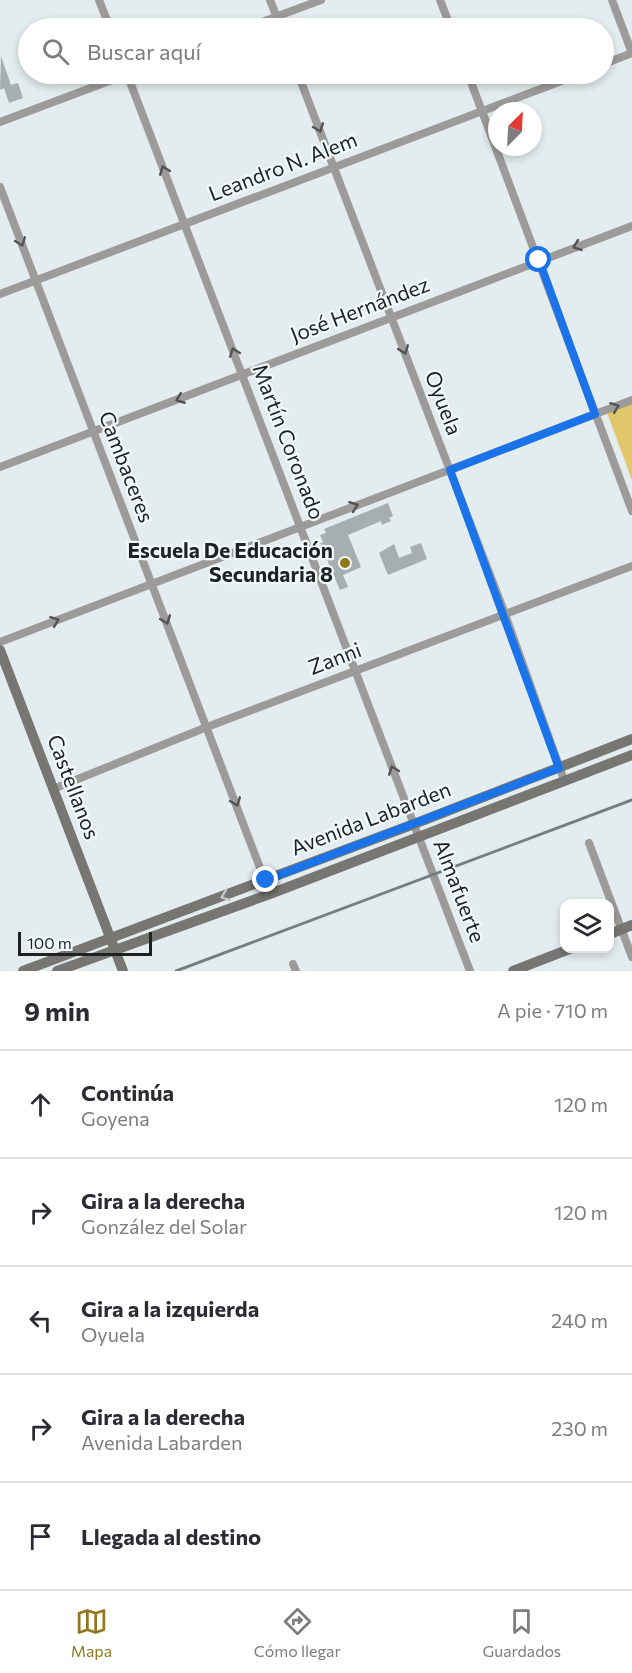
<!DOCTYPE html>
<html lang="es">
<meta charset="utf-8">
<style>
:root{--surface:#fff;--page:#f2f2f3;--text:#2b2b33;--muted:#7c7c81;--line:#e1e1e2;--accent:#91781f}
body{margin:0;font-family:Commissioner,sans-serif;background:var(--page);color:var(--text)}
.controls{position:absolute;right:18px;bottom:18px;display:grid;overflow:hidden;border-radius:12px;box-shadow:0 3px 9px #0003}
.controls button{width:54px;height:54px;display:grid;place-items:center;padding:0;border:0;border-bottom:2px solid var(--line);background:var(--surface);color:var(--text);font:30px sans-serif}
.compass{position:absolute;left:488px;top:102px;width:54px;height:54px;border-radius:50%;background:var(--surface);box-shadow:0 3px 9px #0003;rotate:24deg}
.scale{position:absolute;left:18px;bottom:15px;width:134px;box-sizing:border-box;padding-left:6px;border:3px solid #1f2223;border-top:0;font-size:16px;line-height:21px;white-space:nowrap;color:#1f2223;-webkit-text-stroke:4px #f1f9fb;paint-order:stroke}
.stop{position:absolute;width:18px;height:18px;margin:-14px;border:4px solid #1a73e8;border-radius:50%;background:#fff}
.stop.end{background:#1a73e8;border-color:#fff;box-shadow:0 2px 6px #0008}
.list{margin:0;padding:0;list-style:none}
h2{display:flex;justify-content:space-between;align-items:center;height:78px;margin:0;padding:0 24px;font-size:26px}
h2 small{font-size:20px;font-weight:400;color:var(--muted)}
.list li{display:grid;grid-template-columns:39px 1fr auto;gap:18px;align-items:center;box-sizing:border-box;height:108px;padding:0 24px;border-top:2px solid var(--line)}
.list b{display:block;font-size:22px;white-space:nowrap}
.list p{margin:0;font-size:20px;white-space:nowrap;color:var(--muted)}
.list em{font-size:20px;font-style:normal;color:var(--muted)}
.icon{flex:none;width:33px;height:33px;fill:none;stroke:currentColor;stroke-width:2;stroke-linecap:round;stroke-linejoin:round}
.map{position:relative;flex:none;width:632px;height:971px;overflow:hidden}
.search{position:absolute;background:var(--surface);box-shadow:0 3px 9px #0003;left:18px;right:18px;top:18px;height:66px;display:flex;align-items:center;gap:15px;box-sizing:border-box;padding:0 21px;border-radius:33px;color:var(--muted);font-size:22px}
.sheet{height:618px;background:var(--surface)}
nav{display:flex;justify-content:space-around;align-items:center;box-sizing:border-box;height:84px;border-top:2px solid var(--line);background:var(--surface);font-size:16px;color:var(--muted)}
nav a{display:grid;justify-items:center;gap:3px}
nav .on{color:var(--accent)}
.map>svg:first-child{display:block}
.green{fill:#e1c66c}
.building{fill:#a6aeb0}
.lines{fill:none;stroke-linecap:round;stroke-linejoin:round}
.street{stroke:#9c9b99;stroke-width:8}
.secondary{stroke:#777672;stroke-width:10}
.rail{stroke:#777d7f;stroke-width:3}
.oneway{stroke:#515252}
.oneway2{stroke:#c0c5c4}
.route{stroke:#1a73e8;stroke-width:8}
.poi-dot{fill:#91781f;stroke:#f1f9fb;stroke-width:2}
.labels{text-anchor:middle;stroke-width:4.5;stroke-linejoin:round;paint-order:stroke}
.street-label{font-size:21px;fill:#1f2223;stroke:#f1f9fb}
.poi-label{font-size:21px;font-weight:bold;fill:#1f2223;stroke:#f1f9fb;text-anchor:end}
</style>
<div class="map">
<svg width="632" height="971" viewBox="0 0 632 971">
<rect width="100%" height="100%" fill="#e3ecee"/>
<!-- green -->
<path class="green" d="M632,400V480L606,410Z"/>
<!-- building -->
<path class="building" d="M1,56L11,85L18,83L23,98L9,103L4,88L0,90Z
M388,503L393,516L389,518L391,521L382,525L381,521L348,535L361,567L343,575L348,587L340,590L320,543L323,542L320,535L326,533L324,529Z
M421,543L427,559L388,575L379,553L394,544L399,558L412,553L410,547Z"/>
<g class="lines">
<!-- street -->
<path class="street" d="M99,0L110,28
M270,0L281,28
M440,0L451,28
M612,0L632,53
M246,28L321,0
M604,64L632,53
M127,74L470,971
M298,74L505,614L564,780
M468,74L632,511
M0,122L128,74
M0,187L270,894
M0,294L580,74
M0,467L632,226
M0,642L632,400
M53,789L207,727L632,566
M589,843L632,957
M293,964L296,971"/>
<!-- secondary -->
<path class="secondary" d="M0,650L123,971
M610,934L632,925
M23,971L414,824L632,739
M57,971L270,894L632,755
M513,971L572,948"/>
<!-- rail -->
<path class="rail" d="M176,971L632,800"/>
</g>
<!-- one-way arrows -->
<defs><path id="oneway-chevron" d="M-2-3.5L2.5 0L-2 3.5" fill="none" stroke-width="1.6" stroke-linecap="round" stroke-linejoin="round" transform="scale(1.5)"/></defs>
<g class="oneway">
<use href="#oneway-chevron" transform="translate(319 128) rotate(69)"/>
<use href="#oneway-chevron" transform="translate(164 170) rotate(-111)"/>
<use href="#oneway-chevron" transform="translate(21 242) rotate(69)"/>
<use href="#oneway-chevron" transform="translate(577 246) rotate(160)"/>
<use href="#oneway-chevron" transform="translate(404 350) rotate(69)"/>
<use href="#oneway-chevron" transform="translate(234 352) rotate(-111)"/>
<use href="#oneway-chevron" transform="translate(180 399) rotate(158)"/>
<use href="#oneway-chevron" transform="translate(615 407) rotate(-21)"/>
<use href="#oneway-chevron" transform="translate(354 506) rotate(-21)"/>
<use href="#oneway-chevron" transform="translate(166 620) rotate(69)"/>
<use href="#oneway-chevron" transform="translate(55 621) rotate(-21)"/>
<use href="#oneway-chevron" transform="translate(393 770) rotate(-111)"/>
<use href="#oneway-chevron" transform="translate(236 802) rotate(69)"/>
</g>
<use class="oneway2" href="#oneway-chevron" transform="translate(225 896) rotate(160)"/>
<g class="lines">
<!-- route -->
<path class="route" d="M266,880L559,768L450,470L595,414L539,260"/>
</g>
<!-- markers -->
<circle class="poi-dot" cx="345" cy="563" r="6"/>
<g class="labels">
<!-- street labels -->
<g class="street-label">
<text transform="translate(283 167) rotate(-21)" y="7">Leandro N. Alem</text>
<text transform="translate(360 310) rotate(-21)" y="7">José Hernández</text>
<text transform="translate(443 403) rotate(69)" y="7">Oyuela</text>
<text transform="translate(288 442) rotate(69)" y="7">Martín Coronado</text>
<text transform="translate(126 467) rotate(69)" y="7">Cambaceres</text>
<text transform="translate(335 659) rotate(-21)" y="7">Zanni</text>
<text transform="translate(73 787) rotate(69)" y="7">Castellanos</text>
<text transform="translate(371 819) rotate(-21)" y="7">Avenida Labarden</text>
<text transform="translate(459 891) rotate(69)" y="7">Almafuerte</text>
</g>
<!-- poi labels -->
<g class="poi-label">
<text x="333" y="558">Escuela De Educación<tspan x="333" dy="24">Secundaria 8</tspan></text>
</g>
</g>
</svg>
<div class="controls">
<button><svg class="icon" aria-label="layers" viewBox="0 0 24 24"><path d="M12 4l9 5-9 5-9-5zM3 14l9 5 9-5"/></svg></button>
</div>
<svg class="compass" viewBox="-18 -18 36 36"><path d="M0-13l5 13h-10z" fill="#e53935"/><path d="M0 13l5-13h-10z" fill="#7c7c81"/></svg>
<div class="scale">100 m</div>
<div class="stop" style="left:539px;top:260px"></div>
<div class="stop end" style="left:266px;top:880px"></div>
<div class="search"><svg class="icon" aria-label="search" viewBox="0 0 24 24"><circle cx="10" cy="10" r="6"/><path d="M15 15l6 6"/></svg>Buscar aquí</div>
</div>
<section class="sheet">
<h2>9 min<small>A pie · 710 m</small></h2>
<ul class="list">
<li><svg class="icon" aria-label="ahead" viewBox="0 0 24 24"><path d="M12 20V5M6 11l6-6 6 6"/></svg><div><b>Continúa</b><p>Goyena</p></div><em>120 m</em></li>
<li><svg class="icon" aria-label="right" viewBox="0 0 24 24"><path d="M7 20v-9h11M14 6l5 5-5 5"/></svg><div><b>Gira a la derecha</b><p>González del Solar</p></div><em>120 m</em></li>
<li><svg class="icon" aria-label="left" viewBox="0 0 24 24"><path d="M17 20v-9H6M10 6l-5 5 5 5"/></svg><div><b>Gira a la izquierda</b><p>Oyuela</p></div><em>240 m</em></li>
<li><svg class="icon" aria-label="right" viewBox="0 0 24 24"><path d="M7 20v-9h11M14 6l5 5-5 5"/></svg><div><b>Gira a la derecha</b><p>Avenida Labarden</p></div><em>230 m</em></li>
<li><svg class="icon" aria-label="arrive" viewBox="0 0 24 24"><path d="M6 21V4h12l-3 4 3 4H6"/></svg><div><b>Llegada al destino</b></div></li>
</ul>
</section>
<nav>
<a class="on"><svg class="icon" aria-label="map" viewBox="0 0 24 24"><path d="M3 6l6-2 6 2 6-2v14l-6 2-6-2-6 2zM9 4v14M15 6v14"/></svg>Mapa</a>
<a><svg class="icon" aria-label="directions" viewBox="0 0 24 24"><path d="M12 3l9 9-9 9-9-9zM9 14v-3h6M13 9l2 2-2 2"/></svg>Cómo llegar</a>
<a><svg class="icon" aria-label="saved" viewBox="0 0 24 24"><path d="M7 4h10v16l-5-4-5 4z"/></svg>Guardados</a>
</nav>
